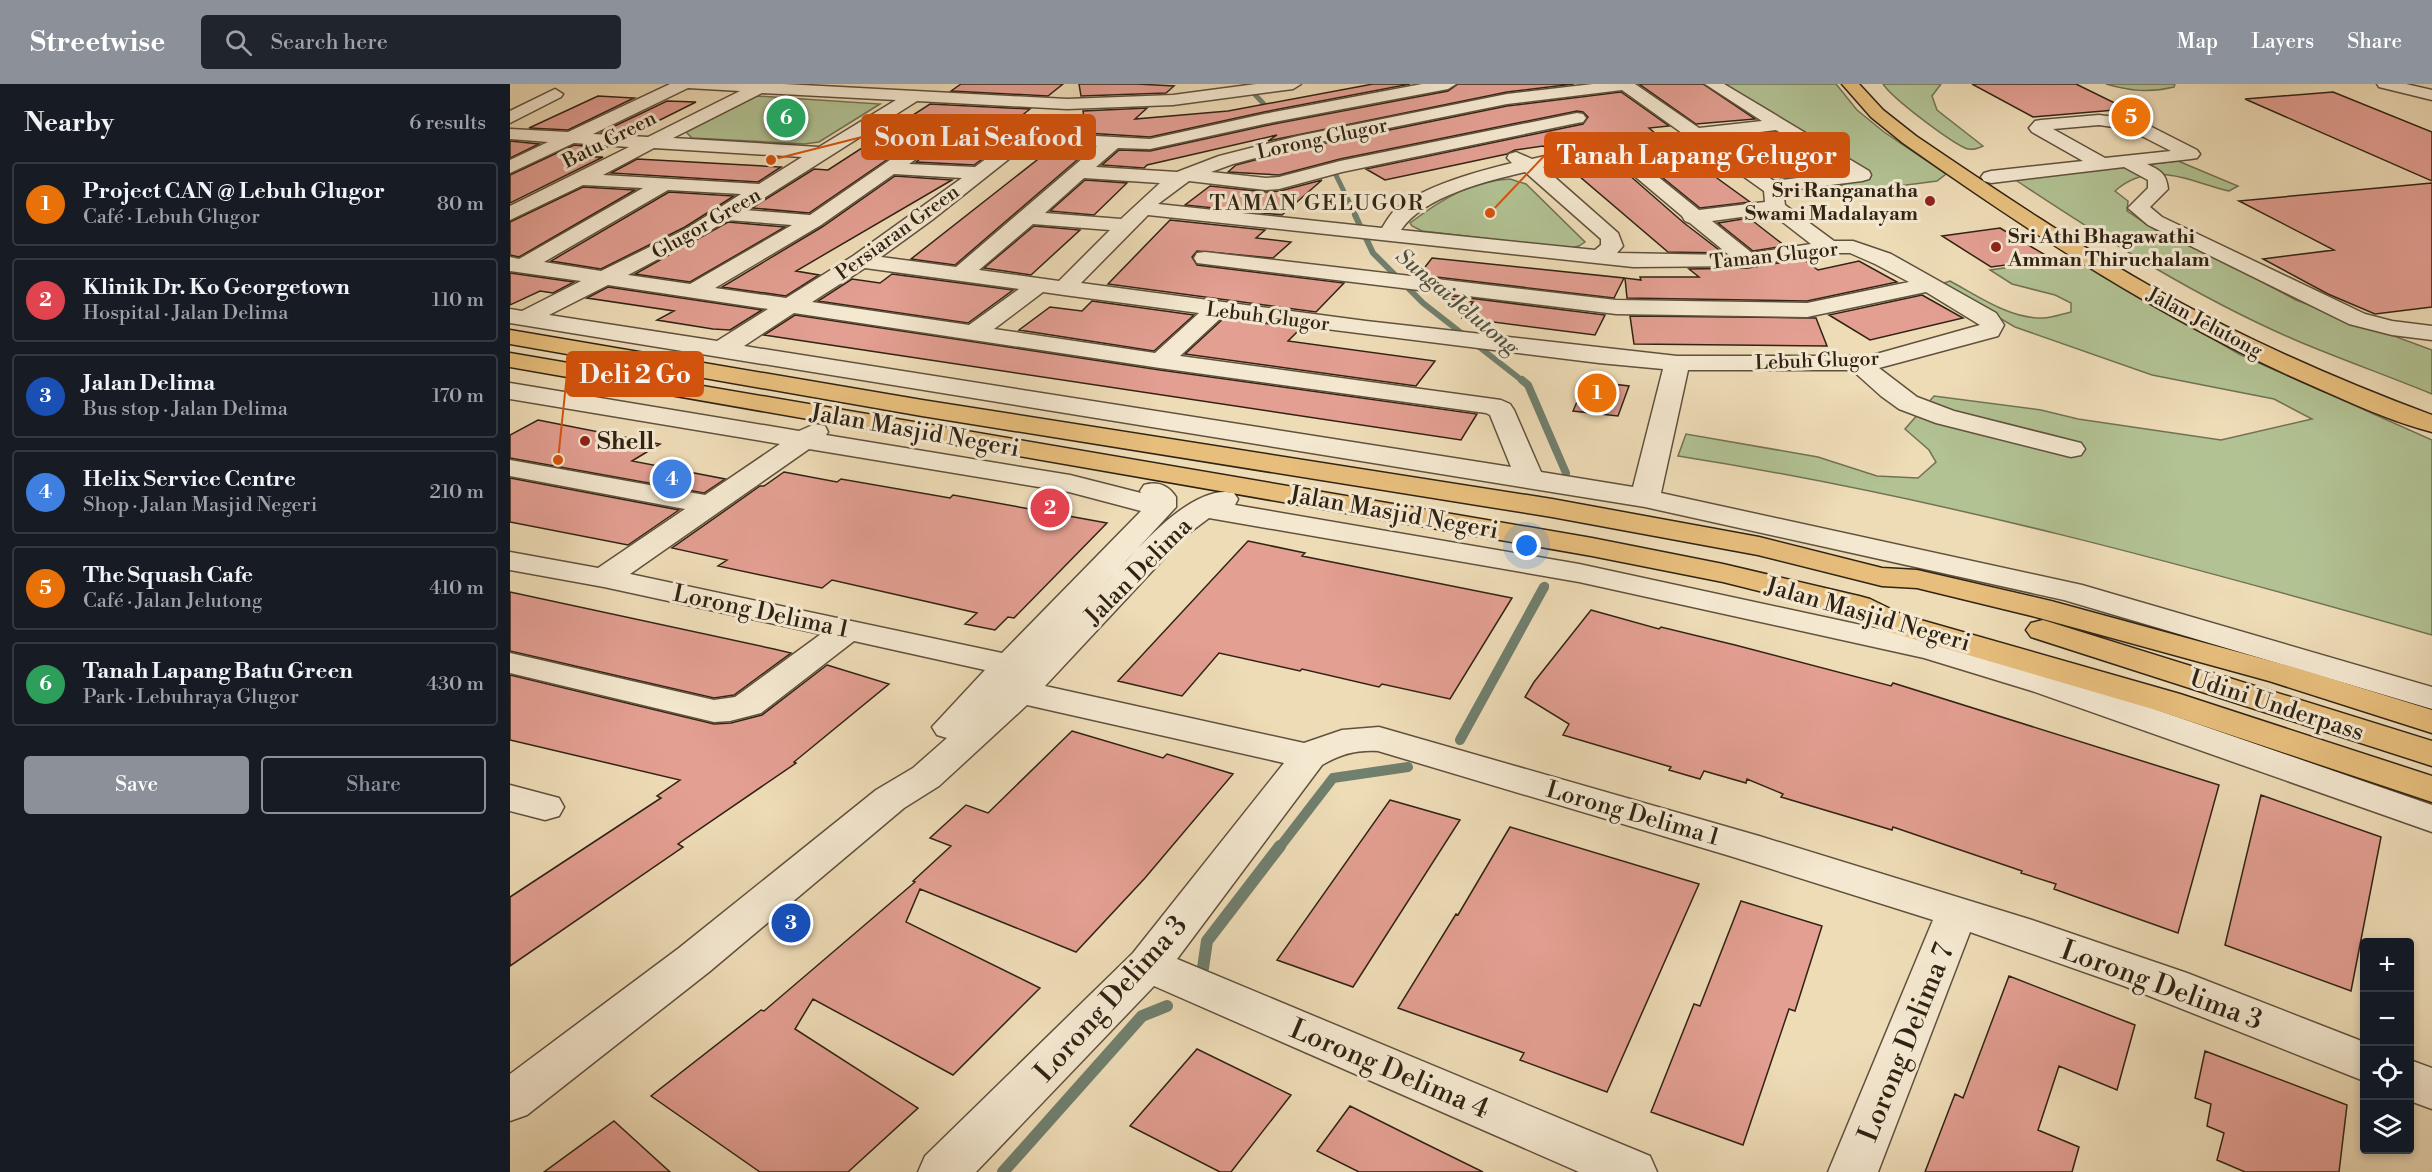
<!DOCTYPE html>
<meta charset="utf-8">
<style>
:root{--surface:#171b24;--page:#20242c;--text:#f1f3f6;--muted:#9ea1a6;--line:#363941;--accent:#8c9099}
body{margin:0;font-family:"Libre Bodoni",serif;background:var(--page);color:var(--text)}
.controls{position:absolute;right:18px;bottom:18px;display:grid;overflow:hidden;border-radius:6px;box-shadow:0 3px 9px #0003}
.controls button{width:54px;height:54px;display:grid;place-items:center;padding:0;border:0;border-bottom:2px solid var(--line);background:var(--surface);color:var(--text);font:30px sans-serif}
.you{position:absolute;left:1017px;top:462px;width:21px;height:21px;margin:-15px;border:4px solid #fff;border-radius:50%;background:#1a73e8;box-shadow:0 0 0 9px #1a73e833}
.badge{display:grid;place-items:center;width:39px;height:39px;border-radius:50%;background:var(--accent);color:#fff;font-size:20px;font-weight:700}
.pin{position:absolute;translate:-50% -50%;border:3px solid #fff;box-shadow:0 2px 6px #0006}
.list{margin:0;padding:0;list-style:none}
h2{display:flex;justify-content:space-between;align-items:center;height:78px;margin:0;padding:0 24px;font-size:26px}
h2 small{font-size:20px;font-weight:400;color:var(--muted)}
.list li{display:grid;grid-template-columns:39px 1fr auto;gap:18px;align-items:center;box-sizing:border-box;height:84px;margin:0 12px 12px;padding:0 12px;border:2px solid var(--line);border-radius:6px}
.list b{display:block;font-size:22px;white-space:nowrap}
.list p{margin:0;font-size:20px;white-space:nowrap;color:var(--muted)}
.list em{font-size:20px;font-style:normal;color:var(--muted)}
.actions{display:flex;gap:12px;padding:18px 24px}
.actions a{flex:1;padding:14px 0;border:2px solid var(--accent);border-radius:6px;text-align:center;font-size:21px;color:var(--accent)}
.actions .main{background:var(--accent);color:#fff}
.icon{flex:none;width:33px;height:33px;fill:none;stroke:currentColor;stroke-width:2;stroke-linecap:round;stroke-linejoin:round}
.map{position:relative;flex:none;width:1922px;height:1088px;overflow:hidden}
header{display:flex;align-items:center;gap:36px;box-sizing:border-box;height:84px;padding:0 30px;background:var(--accent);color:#fff}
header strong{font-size:28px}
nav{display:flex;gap:33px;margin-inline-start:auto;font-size:21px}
.search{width:420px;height:54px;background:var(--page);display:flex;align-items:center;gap:15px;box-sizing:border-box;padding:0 21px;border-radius:6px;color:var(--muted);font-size:22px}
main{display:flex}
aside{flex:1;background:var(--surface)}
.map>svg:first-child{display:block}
.green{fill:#b2c293;stroke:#717254;stroke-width:1.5}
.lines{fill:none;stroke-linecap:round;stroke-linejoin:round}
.stream-far4{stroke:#707f6e;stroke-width:5}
.stream-far3{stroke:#707f6e;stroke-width:6}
.stream-far2{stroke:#707f6e;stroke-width:8}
.stream-far1{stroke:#707f6e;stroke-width:10}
.stream{stroke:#707f6e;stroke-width:12}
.building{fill:#e39f92;stroke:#302314;stroke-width:1.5}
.minor-casing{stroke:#60513d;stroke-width:3}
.major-casing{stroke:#302314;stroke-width:3}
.highway-casing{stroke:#302314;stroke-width:3}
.minor{fill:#f4e8d0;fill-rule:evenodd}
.major{fill:#e7be7c;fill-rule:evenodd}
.highway{fill:#e7be7c;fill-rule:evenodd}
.poi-dot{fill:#8f2418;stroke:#f4e8d0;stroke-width:2}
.labels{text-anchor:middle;stroke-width:6;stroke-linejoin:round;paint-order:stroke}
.far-street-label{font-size:20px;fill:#302314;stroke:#f4e8d0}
.far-poi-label{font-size:20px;font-weight:bold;fill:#302314;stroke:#f4e8d0;text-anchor:end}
.far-neighbourhood-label{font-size:22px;letter-spacing:1.5px;fill:#302314;stroke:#f4e8d0}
.far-water-label{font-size:22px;font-style:italic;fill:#505141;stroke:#f4e8d0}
.street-label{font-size:24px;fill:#302314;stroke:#f4e8d0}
.poi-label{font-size:24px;font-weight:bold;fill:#302314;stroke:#f4e8d0;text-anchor:start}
.near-street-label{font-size:28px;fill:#302314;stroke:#f4e8d0}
.leader{fill:none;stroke:#d6540d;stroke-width:2}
.callout-dot{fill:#d6540d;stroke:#f4e8d0;stroke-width:2}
.callout{fill:#d6540d;stroke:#d6540d;stroke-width:2}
.callout-label{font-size:26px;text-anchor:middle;font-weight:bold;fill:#fff}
</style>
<header>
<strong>Streetwise</strong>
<div class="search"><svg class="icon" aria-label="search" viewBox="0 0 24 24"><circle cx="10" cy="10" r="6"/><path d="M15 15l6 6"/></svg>Search here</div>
<nav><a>Map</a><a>Layers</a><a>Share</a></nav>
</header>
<main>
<aside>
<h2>Nearby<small>6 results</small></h2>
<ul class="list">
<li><span class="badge" style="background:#e8710a">1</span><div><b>Project CAN @ Lebuh Glugor</b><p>Café · Lebuh Glugor</p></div><em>80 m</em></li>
<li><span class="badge" style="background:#e0444e">2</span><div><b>Klinik Dr. Ko Georgetown</b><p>Hospital · Jalan Delima</p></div><em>110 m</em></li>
<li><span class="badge" style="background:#1a4fb4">3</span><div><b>Jalan Delima</b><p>Bus stop · Jalan Delima</p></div><em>170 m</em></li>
<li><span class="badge" style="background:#3f7fe0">4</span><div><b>Helix Service Centre</b><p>Shop · Jalan Masjid Negeri</p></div><em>210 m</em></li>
<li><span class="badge" style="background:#e8710a">5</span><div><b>The Squash Cafe</b><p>Café · Jalan Jelutong</p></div><em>410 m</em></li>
<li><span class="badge" style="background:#2e9e5b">6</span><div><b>Tanah Lapang Batu Green</b><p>Park · Lebuhraya Glugor</p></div><em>430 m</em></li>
</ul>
<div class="actions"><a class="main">Save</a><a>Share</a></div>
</aside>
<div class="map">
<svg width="1922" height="1088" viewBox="0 0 1922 1088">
<rect width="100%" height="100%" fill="#eedcb7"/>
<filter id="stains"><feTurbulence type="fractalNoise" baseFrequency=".00333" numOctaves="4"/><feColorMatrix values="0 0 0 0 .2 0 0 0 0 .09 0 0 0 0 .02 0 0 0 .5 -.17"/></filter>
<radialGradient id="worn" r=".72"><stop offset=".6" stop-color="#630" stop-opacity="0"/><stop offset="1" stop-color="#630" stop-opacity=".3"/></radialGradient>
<!-- green -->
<path class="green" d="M1212,0H1326L1347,26L1374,48L1436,90L1427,97L1343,108L1329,102L1357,92Z
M1373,0H1431L1422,12L1427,26L1473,62C1467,65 1461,67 1455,64C1438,56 1383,15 1373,0Z
M1596,0H1665L1664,3C1640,9 1620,7 1596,0Z
M247,12L370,20L309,58L294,60L182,54L176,48Z
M1668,77L1728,102L1719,107C1678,97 1641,75 1605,107L1618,117L1617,127L1647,147L1701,171L1786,216L1922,266V310C1878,292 1833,276 1790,258C1691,216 1594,155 1504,95Z
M1000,95L1016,100L1075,158L1069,162L1059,164L912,147L902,142L900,139C929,117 962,96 1000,95Z
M1566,174L1729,270L1922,356V551C1673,480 1424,412 1168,372L1176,350L1308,373L1367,392L1408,394L1426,378L1419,366L1395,345L1424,312L1531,326L1568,335L1711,356L1802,335L1764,315L1642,291L1505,243L1431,200L1440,197C1468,212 1500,235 1533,234C1542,234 1552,230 1561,228V219L1545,211L1502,200L1480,186Z"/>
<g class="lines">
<!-- stream-far4 -->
<path class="stream-far4" d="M735,0L768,35
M820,79L846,132"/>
<!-- stream-far3 -->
<path class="stream-far3" d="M845,131L863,169L913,219L1014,298"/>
<!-- stream-far2 -->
<path class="stream-far2" d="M1012,296L1018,301L1056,389
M1034,504L1035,502"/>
<!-- stream-far1 -->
<path class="stream-far1" d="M950,656L1034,503
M769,764L823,694L898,683"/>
<!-- stream -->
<path class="stream" d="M693,884L697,857L770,762
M493,1088L632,932L657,922"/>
</g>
<!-- building -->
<path class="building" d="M451,0H553L538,12L441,7Z
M569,0H627L664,2L656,9L571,12Z
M863,0H900L754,28L640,53L576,49L573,27L637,24L625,35L718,27Z
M948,0H1064L997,8L758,57L767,51L637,81L634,84L592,81L609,66L640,67L754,42L938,7Z
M1129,0H1193L1245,35L1186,40Z
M1462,0H1566L1617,25L1523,33Z
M1111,8L1159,42L1139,44L1146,50L1098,55L1041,68L1033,62L1005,66L997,70L875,96L856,85L1073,40L1078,33L1073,28L1067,27L830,75L769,91L718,88L726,81L791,64L997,22Z
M1823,8L1922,48V97L1735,15Z
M88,12L124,14L58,46L19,44Z
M157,17L186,18L122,50L92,48Z
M420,20L520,25L500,41L409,38L404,44L407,49L413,51L299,129L242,124L304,85L318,86Z
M1265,48L1327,87L1296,91L1235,52Z
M442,52L498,56L464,81L406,78Z
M0,57L29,60L0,74Z
M64,61L96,64L78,73H93L0,119V91Z
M525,62L581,64L445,181L401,175L532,72Z
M1164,63L1240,118L1190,124L1121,68Z
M1095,70L1174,139L1213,169L1158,168L1055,80Z
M127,75L271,83L248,98L101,89Z
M385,92L442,96L286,187L309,191L276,212L212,203L312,143Z
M575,96L617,99L584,131L540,127Z
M812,96L772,131L675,121L700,102L756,108L770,107Z
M1922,99V223L1865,230L1818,210L1753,175L1824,166L1729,117Z
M73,103L125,106L9,173L0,171V138Z
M159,108L224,112L175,143L91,185L41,177Z
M1239,134L1275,162L1243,167L1208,139Z
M660,136L755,146L746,154L781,158L763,174L687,167L682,173L687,181L834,199L806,228L598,200Z
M218,138L275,143L180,198L125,190Z
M524,142L570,146L521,191L474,184Z
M1490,144L1542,175L1481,183L1432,152Z
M922,174L1114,194L1104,214L909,191Z
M1293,175L1308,186L1349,177L1387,198L1297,217L1117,214L1115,194L1131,196L1130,193H1189L1179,185L1238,184Z
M0,189L64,198L43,209L30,207L0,221Z
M382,190L503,206L458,239L308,217L342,195L370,199Z
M98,203L252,226L220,246L203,245L147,236L164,227L77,214Z
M935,211L1095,231L1085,251L952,234L963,218L932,214Z
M1412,211L1453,234L1360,256L1319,231Z
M582,217L684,231L644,267L509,246L540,223L572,227Z
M285,231L650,286L967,330L951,356L254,251Z
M1120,232L1306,234L1317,262L1124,260Z
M714,234L791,244L778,257L925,277L906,302L675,270Z
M1076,297L1119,302L1108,332L1063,327Z
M28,336L150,360L122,377L215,395L194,409L0,374V351Z
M274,388L327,398L331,395L440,414L443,411L597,439L504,534L498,533L485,546L455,540L467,529L322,496L312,504L208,482L217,476L162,464L250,402H254Z
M0,394L169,426L118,461L0,438Z
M738,457L795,469L792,472L1002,514L940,615L872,600L869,603L792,585L790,587L709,569L672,612L608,597Z
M0,508L264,565L281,569L224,611L204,614L0,567Z
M1081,526L1149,545L1151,543L1225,561L1381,602L1383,599L1709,701L1668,849L1544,805L1546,800L1511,789L1512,787L1383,743L1382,746L1271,713L1273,710L1237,695L1236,699L1194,687L1190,695L1159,686L1161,683L1053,651L1059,640L1015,613L1024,598Z
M317,581L379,600L284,678L286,679L168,760L173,763L0,882V813L151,714L147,712L170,696L0,656V591L204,640L221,639L252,631Z
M562,647L653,674L657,670L723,690L635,794L566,868L410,805L396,838L530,904L443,991L303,915L285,945L408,1024L338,1088H250L141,1012L251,926L254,927L405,798L403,797L441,762L420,754L456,721L478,729Z
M1751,711L1871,753L1841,907L1715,861Z
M880,716L950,736L843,903L767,876Z
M1000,743L1189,800L1097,1008L1010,976L1014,969L888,924L946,830L948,831Z
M1231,817L1312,842L1285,927L1279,925L1233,1061L1141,1028L1184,920L1190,922Z
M1499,892L1625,941L1607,1006L1549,982L1528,1046L1569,1063L1562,1088H1415L1445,1010L1453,1014Z
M687,965L781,1011L721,1088H710L620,1042Z
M1695,967L1837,1021L1829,1088H1735L1707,1076L1714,1049L1697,1042L1701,1020L1685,1014Z
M840,1022L912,1058L973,1088H849L807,1067Z
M104,1037L160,1088H34Z"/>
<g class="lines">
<defs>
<path id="minor" d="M160,0H274L557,15L663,11L746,0H791L783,5L663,21L557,25L407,17L235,126L300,131L419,49L409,48L406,44L409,40L415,39L517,44L532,35L538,36L541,40L532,49L640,55L754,30L912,0H946L938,5L754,40L640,65L608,64L586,83L667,88L709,72L788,52L997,10L1083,0H1125L1189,44L1252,37L1195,0H1214L1359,87L1361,91L1359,95L1352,97L1273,107L1275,121L1324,157H1343L1381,170L1486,229L1494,241L1488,252L1369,284L1407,313L1444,327L1571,359L1575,365L1571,371L1561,373L1426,339L1389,325L1371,312L1342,286H1178L1151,409L1572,501L1922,603V625L1554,516L1135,423L0,239V225L12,227L71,197L0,187V173L9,175L133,104L73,101L0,136V122L119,63L64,59L0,89V76L38,58L0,55V45L58,48ZM178,4L230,7L138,53L83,50ZM1112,6L1172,49L1099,57L1022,75L1006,68L999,70L997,74L1002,79C966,88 916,101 886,125C880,130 876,138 872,144L648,120L679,97L756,106L769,105L832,88L1067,39L1073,38L1076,34L1073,30L1067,29L830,77L769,93L756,94L701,88L723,80L790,62L997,20ZM252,9L386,16L309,63L163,54ZM1266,46L1334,88L1264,97L1202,54ZM441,50L504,54L465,83L399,80ZM1185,58L1254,107L1255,118L1189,126L1115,66ZM519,59L587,62L446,183L371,173L422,136ZM144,64L292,73L249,100L93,91ZM1096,68L1172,132L1175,137L1180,139L1219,171L1107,169L1113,162L1108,149L1033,83ZM1015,88L1091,155V161L1085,166L891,146C914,112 977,97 1015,88ZM384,90L452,94L343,172L276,214L205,204L311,141ZM574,94L650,99L611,135L535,129ZM158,106L231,110L176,145L91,187L34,178ZM1261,129L1301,160L1242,169L1202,137ZM638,131L1123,183L1238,182L1319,169H1340L1365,180L1399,198L1297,219L1106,216L695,168L687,169L684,174L687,179L695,180L1106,230L1297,233L1416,208L1470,241L1359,272H1167L856,237L571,199ZM217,136L282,141L180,200L118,191L190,153ZM523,140L600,146L549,197L469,186ZM355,184L509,205L459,241L302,218ZM98,201L258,225L207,257L39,231ZM533,208L554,211L689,229L645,269L484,245ZM284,229L650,284L976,329L980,331L1001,383L234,262ZM713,232L1089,279L1153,285L1123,403L1031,388L1004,326L1000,320L991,316L670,272Z
M1867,0H1896L1922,6V16L1869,3Z
M45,5L53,10L51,13L0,39V27Z
M1589,31L1628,36L1687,66L1690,70L1687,74L1681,75L1637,80C1651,87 1656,89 1658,105L1640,123L1652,133L1855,230L1882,237L1922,242V256L1882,251L1839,240L1638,141L1618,124L1638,104V96L1614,83L1481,99L1474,97L1471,93L1474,89L1481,87L1573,77L1522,48L1519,44L1525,37L1531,36ZM1589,41L1618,45L1661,67L1595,74L1543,45Z
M0,299L289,347L305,340L315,342L318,348L316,351L560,391L631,409L630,407L634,401C648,397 658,401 666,413V423L593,502C621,473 680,398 724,409L728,415L725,421L1069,480L1434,559L1546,591L1922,721V748L1522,607L1414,574L1069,498L699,434L675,452L535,602L794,659L832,646L869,643L1249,752L1522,836L1677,889L1854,958V997L1614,902L1460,848L1368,1088H1318L1423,836L1220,772L868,667C846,666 831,670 812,681L667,875L1140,1072L1147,1088H1069L644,902L466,1088H408L415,1072L623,869L774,679L517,621L429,702L394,724L199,888L17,1031L0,1037V990L169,864L366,706L403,684L437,654L427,651L422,643L475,586L344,557L251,629L220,637L204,638L0,589V569L204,616L225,613L311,550L94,503L0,486V468L88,484L175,425L0,392V376L195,411L270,360L0,315ZM299,365L559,408L631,427L492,569L120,490Z
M0,701L49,714L54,723L49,732L35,736L0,727Z
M1900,976L1922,984V1025L1900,1017Z"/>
<path id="major" d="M1332,0H1349L1373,26L1406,52C1487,107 1570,163 1656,211C1742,258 1830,297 1922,331V348C1882,338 1842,319 1803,302C1657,239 1524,151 1393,59L1361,33Z"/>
<path id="highway" d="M0,246L412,316L1042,415L1249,453L1372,484L1407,486L1541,517L1783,583L1922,626V649L1759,597L1522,532L1407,504L1372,502L1248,471L1042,433L412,332L0,260Z
M0,269L1082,454L1213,480L1349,512L1360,515L1393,531L1670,610L1922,692V718L1646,626L1369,545L1338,529L1213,498L1082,472L0,283Z
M1533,536L1922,657V682L1521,553L1516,546L1521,539Z"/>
</defs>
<!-- minor casing -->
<use href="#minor" class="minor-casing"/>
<!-- major casing -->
<use href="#major" class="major-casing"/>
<!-- highway casing -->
<use href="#highway" class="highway-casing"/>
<!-- minor -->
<use href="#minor" class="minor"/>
<!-- major -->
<use href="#major" class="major"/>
<!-- highway -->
<use href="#highway" class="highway"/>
</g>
<!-- markers -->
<g class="poi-dot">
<circle cx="1420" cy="117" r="6"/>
<circle cx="1486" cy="163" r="6"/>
<circle cx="75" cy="357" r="6"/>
</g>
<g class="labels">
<!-- far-street labels -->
<g class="far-street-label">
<text transform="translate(812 54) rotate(-12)" y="7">Lorong Glugor</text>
<text transform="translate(99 55) rotate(-27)" y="7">Batu Green</text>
<text transform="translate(196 139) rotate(-30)" y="7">Glugor Green</text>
<text transform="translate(387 148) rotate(-36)" y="7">Persiaran Green</text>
<text transform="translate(1264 171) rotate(-6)" y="7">Taman Glugor</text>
<text transform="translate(758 232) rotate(7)" y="7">Lebuh Glugor</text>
<text transform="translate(1695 238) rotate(28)" y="7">Jalan Jelutong</text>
<text transform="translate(1307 276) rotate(-2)" y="7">Lebuh Glugor</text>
</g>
<!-- far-poi labels -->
<g class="far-poi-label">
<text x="1408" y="113">Sri Ranganatha<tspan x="1408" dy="23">Swami Madalayam</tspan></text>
<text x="1498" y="159" text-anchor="start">Sri Athi Bhagawathi<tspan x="1498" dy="23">Amman Thiruchalam</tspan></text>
</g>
<!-- far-neighbourhood labels -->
<g class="far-neighbourhood-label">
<text x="807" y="126">TAMAN GELUGOR</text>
</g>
<!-- far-water labels -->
<g class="far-water-label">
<text transform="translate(948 217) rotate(40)" y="8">Sungai Jelutong</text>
</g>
<!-- street labels -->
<g class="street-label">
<text transform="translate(405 346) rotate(10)" y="8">Jalan Masjid Negeri</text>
<text transform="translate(884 428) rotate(10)" y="8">Jalan Masjid Negeri</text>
<text transform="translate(628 487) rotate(-45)" y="8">Jalan Delima</text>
<text transform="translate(251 527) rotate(12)" y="8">Lorong Delima 1</text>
<text transform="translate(1358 530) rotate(16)" y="8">Jalan Masjid Negeri</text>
<text transform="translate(1767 621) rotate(18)" y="8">Udini Underpass</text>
<text transform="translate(1123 729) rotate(16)" y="8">Lorong Delima 1</text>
</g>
<!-- poi labels -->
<g class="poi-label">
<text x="87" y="365">Shell</text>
</g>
<!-- near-street labels -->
<g class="near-street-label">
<text transform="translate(1652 900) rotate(20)" y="10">Lorong Delima 3</text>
<text transform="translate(600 914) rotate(-48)" y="10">Lorong Delima 3</text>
<text transform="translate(1395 958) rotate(-68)" y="10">Lorong Delima 7</text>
<text transform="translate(880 984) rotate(23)" y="10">Lorong Delima 4</text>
</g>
</g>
<!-- callouts -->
<path class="leader" d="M261 76L352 53M980 129L1035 71M48 376L57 290"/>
<g class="callout-dot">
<circle cx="261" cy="76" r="6"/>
<circle cx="980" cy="129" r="6"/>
<circle cx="48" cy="376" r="6"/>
</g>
<g class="callout">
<rect x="352" y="31" width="233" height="44" rx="6"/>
<rect x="1035" y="49" width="304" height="44" rx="6"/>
<rect x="57" y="268" width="136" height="44" rx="6"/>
</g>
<g class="callout-label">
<text x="469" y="62">Soon Lai Seafood</text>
<text x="1187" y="80">Tanah Lapang Gelugor</text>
<text x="125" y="299">Deli 2 Go</text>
</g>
<rect width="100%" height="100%" filter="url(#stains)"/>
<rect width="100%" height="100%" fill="url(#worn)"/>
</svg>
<div class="controls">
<button>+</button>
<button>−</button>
<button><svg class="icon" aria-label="locate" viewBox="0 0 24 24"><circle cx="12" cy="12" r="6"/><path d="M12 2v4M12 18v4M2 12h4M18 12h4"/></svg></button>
<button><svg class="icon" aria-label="layers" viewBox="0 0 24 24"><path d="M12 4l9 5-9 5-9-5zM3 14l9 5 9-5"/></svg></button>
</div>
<div class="you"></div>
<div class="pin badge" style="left:1087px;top:309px;background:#e8710a">1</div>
<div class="pin badge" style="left:540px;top:424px;background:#e0444e">2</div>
<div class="pin badge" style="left:281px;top:839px;background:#1a4fb4">3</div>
<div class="pin badge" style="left:162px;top:395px;background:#3f7fe0">4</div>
<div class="pin badge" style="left:1621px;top:33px;background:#e8710a">5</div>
<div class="pin badge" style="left:276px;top:34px;background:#2e9e5b">6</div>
</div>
</main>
